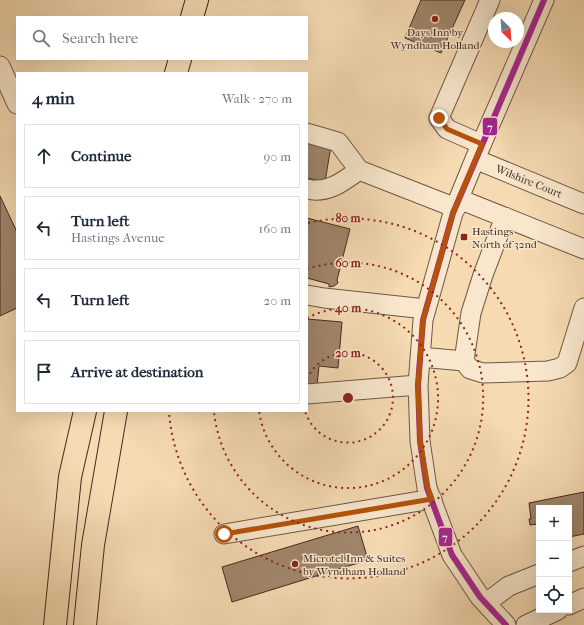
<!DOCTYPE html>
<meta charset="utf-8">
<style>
:root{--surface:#fff;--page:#f2f2f3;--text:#1f2937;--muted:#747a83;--line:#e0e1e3}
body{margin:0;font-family:"IM FELL French Canon",serif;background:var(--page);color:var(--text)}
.controls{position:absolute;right:12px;bottom:12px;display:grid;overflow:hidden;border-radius:0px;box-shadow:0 4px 16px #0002}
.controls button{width:36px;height:36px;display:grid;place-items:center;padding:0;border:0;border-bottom:1px solid var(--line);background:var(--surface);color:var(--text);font:20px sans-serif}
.compass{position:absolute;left:488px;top:12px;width:36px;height:36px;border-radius:50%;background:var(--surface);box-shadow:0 4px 16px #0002;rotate:155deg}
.stop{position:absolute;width:12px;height:12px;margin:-9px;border:3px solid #b45309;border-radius:50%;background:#fff}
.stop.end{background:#b45309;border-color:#fff;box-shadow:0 1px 4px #0008}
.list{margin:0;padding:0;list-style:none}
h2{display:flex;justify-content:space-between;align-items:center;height:52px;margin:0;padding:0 16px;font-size:17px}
h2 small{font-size:13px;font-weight:400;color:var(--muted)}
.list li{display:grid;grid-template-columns:26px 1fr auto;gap:12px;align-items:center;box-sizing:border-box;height:64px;margin:0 8px 8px;padding:0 8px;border:1px solid var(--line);border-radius:0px}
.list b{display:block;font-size:15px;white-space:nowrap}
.list p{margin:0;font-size:13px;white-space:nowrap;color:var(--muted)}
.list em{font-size:13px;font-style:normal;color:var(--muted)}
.icon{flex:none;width:22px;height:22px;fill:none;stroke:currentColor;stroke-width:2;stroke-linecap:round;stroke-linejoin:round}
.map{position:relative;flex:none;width:584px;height:625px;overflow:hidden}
.search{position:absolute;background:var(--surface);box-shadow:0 4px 16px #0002;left:16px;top:16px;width:292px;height:44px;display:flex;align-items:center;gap:10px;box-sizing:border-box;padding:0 14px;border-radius:0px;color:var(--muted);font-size:15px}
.panel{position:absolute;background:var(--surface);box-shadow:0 4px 16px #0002;left:16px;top:72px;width:292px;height:340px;border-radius:0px}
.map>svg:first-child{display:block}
.building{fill:#a0866c;stroke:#442b21}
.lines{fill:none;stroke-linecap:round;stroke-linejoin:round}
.minor-casing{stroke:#705745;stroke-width:21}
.highway-casing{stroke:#442b21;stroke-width:24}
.minor{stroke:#f8e7cd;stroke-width:19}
.highway{stroke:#f5dab2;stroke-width:22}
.bus-1-casing{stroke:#f8e7cd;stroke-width:9}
.bus-1{stroke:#a5248f;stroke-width:6}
.route{stroke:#b45309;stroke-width:5}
.ring{fill:none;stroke:#8f2418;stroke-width:2;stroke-dasharray:2 4}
.poi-dot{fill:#8f2418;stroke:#f8e7cd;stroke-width:1.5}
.labels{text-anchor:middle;stroke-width:3;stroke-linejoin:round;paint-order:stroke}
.poi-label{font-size:11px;fill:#442b21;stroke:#f8e7cd;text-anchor:start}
.street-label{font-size:11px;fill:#442b21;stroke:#f8e7cd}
.centre{fill:#8f2418;stroke:#f8e7cd;stroke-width:2}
.ring-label{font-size:12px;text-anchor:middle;font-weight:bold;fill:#8f2418;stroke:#f8e7cd;stroke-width:3;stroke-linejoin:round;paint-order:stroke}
.line-badge{stroke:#f8e7cd;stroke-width:1.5}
.badge-label{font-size:11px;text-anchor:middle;font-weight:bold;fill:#fff}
</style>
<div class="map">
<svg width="584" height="625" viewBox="0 0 584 625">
<rect width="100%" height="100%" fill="#f5dab2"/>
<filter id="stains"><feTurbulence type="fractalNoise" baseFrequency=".005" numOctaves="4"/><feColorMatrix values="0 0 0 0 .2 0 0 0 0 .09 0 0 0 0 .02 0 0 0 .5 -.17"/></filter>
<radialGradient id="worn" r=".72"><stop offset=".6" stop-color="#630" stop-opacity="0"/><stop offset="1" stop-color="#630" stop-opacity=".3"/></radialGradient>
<!-- building -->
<path class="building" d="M421,0H465L441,53L405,38Z
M307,140L331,146L325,182L307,178Z
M0,196L17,232V308L0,316Z
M307,218L350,229L337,280L338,283L334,286L329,287V284L307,278Z
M307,319L342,322L338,368L319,366L317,385L307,384Z
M584,492V534L569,537V508H539V528L538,524L530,525L529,519H531L529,503Z
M358,526L368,560L232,602L222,567Z"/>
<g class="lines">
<defs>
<path id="minor" d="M0,66L17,104
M307,133L338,142L359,170L456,208
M481,144L447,129L439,118L490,0
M475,159L584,204
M307,189C327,194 343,182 359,170
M459,199L584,249
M307,295L324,298L426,309
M420,357L464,361L470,369L483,373L548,371L560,368L567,363L584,308
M464,361L471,313L483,275L505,217
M307,394L418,385
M224,534L432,499
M569,562L584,556
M486,603L509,586L539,574
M569,605L584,598
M506,625L480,597L452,555L427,488L420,441L418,385L423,320L453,213L475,159L544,0
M526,625L558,610"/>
<path id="highway" d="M192,17L197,0
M176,73L180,59
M55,625L70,477L85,411
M85,625L93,545L116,411"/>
</defs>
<!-- minor casing -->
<use href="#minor" class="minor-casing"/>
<!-- highway casing -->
<use href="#highway" class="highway-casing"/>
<!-- minor -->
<use href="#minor" class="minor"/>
<!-- highway -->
<use href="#highway" class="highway"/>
<defs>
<path id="bus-1" d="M506,625L480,597L452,555L427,488L420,441L418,385L423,320L453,213L544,0"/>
</defs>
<!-- bus-1 casing -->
<use href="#bus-1" class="bus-1-casing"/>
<!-- bus-1 -->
<use href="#bus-1" class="bus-1"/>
</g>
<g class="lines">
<!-- route -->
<path class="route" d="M224,534L432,499L428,488L420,441L418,385L423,320L453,213L482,144L447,129L439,118"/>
</g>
<!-- distance rings -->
<g class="ring">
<path d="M307 379A45 45 0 1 1 305 411"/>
<path d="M307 318A90 90 0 1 1 259 411"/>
<path d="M307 269A135 135 0 1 1 214 412"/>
<path d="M308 223A180 180 0 1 1 169 412"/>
</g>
<!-- markers -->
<g class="poi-dot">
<circle cx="435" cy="19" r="4"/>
<rect x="460" y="233" width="8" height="8" rx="2"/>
<circle cx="295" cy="564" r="4"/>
</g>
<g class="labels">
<!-- poi labels -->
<g class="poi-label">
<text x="435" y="36" text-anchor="middle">Days Inn by<tspan x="435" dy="13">Wyndham Holland</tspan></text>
<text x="472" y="235">Hastings<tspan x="472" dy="13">North of 32nd</tspan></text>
<text x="303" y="562">Microtel Inn &amp; Suites<tspan x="303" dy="13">by Wyndham Holland</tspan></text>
</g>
<!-- street labels -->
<g class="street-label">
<text transform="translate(529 181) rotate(22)" y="4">Wilshire Court</text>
</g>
</g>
<circle cx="348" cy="398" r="6" class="centre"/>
<g class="ring-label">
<text x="348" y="222">80 m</text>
<text x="348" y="267">60 m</text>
<text x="348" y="312">40 m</text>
<text x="348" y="357">20 m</text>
</g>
<g class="line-badge">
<rect x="482" y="117" width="16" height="19" rx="4" fill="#a5248f"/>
<rect x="438" y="527" width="15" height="20" rx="4" fill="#a5248f"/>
</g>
<g class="badge-label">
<text x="490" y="131">7</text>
<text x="445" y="541">7</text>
</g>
<rect width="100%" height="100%" filter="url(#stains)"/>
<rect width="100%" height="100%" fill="url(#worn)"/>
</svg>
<div class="controls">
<button>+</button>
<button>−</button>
<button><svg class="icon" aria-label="locate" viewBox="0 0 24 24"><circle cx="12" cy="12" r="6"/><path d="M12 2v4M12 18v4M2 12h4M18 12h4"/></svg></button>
</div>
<svg class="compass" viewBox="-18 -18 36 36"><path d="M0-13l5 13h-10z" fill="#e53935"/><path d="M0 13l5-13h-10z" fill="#747a83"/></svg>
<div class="stop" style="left:224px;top:534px"></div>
<div class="stop end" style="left:439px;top:118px"></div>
<div class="search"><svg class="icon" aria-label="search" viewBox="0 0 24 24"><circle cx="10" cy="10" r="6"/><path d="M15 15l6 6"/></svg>Search here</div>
<section class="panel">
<h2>4 min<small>Walk · 270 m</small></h2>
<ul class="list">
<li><svg class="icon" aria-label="ahead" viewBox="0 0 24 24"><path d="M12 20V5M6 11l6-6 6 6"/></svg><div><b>Continue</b></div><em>90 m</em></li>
<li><svg class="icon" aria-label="left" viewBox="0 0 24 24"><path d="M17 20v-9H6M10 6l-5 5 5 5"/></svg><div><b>Turn left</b><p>Hastings Avenue</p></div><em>160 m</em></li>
<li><svg class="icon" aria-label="left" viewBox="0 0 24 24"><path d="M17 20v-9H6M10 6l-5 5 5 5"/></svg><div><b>Turn left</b></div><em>20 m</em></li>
<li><svg class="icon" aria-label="arrive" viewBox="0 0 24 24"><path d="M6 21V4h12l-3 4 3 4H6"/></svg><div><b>Arrive at destination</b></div></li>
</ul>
</section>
</div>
